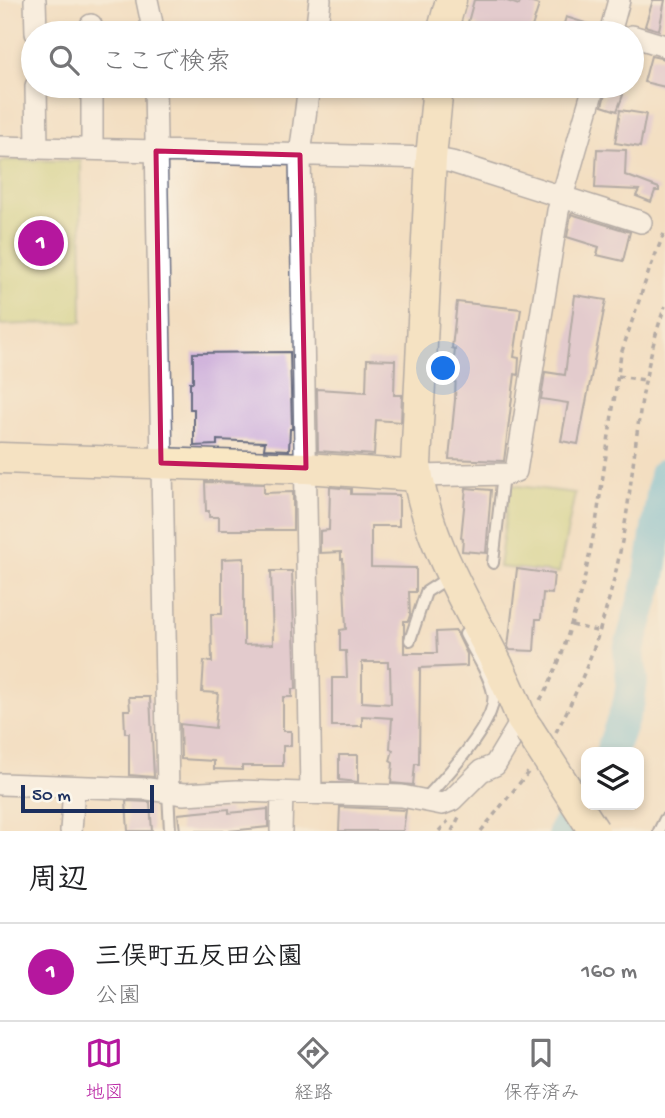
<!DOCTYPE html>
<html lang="ja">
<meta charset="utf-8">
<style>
:root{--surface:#fff;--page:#f2f2f2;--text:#202124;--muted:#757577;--line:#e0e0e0;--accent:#b5179e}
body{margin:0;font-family:"Gochi Hand","Klee One",sans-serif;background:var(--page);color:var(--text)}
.controls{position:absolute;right:21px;bottom:21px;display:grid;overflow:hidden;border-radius:14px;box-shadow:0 4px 10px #0003}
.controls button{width:63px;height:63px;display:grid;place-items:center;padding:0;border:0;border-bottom:2px solid var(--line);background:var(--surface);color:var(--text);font:35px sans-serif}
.scale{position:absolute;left:21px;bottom:18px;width:133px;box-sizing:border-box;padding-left:7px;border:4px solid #1b2f5e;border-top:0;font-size:19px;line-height:24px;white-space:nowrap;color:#1b2f5e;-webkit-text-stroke:5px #fbf7ec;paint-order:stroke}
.you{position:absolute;left:444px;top:369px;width:24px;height:24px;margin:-18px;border:5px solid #fff;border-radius:50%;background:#1a73e8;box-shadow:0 0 0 10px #1a73e833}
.badge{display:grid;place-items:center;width:46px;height:46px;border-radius:50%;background:var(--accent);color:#fff;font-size:23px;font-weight:700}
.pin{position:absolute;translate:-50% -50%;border:4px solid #fff;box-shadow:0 2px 7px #0006}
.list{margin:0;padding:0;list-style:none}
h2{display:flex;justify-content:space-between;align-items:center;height:91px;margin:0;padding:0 28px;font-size:30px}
h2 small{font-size:23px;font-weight:400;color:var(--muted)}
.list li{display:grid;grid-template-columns:46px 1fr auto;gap:21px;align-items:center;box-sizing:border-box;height:98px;padding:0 28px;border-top:2px solid var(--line)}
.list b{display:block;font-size:26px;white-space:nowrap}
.list p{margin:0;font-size:23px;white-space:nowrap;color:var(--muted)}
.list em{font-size:23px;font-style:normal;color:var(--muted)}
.icon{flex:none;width:38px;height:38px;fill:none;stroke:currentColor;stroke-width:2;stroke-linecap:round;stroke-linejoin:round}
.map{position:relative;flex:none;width:665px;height:831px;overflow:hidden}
.search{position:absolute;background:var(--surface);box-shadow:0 4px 10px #0003;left:21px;right:21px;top:21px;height:77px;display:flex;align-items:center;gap:18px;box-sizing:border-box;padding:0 24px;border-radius:38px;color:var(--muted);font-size:26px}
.sheet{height:189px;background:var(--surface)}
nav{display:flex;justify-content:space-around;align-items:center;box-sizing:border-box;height:98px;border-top:2px solid var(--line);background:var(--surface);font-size:19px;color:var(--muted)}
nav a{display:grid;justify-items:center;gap:4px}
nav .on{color:var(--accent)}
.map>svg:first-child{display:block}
.green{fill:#c2d274;stroke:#6e8069;stroke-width:2}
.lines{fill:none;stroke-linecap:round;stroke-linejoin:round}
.river{stroke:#63bfe1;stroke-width:32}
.building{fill:#d0b3dc;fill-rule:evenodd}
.lane-casing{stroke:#676c81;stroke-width:14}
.street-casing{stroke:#676c81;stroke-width:24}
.secondary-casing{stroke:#676c81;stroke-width:33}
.path{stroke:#676c81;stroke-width:3.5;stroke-dasharray:5 5;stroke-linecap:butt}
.lane{stroke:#fff;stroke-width:10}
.street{stroke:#fff;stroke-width:21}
.secondary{stroke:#f9e7c3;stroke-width:30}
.secondary-bridge-casing{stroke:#676c81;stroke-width:33;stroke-linecap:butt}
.secondary-bridge{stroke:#f9e7c3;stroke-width:30}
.marked{fill:none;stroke:#c2185b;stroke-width:5;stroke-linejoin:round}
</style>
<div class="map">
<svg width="665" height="831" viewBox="0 0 665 831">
<rect width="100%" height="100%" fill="#fbf7ec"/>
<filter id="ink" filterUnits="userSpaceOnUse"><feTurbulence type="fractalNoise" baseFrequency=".0143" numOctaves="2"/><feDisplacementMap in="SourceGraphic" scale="14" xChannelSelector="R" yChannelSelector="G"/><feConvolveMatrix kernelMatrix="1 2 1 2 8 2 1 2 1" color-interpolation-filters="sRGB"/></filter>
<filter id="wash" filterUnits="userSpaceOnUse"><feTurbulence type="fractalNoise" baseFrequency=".00686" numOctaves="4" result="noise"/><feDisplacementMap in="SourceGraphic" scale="28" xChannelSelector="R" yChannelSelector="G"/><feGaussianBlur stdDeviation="1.57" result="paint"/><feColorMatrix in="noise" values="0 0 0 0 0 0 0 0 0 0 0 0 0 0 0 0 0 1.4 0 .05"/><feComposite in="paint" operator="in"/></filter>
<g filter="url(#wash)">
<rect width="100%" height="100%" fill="#f3dec1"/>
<!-- green -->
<path class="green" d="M5,160L81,161L82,322L0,325V164Z
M510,485L575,493L559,573L499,567Z"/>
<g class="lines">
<!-- river -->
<path class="river" d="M611,752L629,702L632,682L629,650L649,581L665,475
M564,831L586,799"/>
</g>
<g id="blocks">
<!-- building -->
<path class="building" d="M474,0H504L519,5L521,0H523L539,5L530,33H475L478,25L468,22Z
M653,0H665L659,30L645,26Z
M566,17L598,27L597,33H561Z
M651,56L665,59V87L644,82Z
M606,90L623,95L617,111L602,106Z
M620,110L646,114L640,147L615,143Z
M597,149L626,150L625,175L659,188V191H655L651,202L636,196L639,190L595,188Z
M571,214L630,232L623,261L597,255L599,247L567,237Z
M575,295L606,300L578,444L561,441L568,403L541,399L545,372L565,375Z
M457,302L521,309L514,357L519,358L518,375L515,374L504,461L449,459L455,400L456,370H453L455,349L452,348Z
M290,352L292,429H290L289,450L264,449L265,442L217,440V445L194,446V409H190V382H193V353Z
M367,359L395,360L394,395H402L401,422L376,420L374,455L318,451L317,389L366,392Z
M205,482L264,484V493L293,492V530H219V517H209V511H206Z
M330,487L351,489V494L399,495V526H371V567L416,568V592H409L410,615L408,621H404V653H437L436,632L456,631L467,654V666L420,668L419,764H415L413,785L391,783L393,763L390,761L393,750L390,749L392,718L362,716V726H332V678H347L346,651H340V630L346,629L343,559H341V552L320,553V531L329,530ZM362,662H388V667H390L391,704L362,702Z
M466,488L491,490L486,553L462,551L463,539L461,538Z
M244,558V645L273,644L271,571H292L296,689H292V697H283V731H291V746H283V766H242V770L214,769V761L181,759L180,724L215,728L218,693L202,692L204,661L212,662L211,614H222V559Z
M517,569L554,574L552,594L543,593L541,619H536L534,651L510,650L508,647Z
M129,697H150L154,777L129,775V733H125L124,710H130Z
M339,755H358V782L339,780Z
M126,801L150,802L152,831H128Z
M340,807L406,810L403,831H339Z
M229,809V813L268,809V827L229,831H180L178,814Z"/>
</g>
</g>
<g filter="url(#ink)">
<use href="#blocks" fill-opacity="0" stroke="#676c81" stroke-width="2"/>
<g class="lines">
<defs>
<path id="lane" d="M493,563L503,474
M410,640L426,592L440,583
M168,792L170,831
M423,801C442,781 499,721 493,693C489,673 474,652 465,634
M659,831L665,819"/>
<path id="street" d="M35,0L36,33
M147,0L154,33
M91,25V33
M316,33L320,0
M610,33L619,0
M632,36L665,46
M36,86L37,148
M92,86V149
M155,86L168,792
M309,86L300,155L311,792
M0,147L431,158L452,162L641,222
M417,476L508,474L516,471L558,211L594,86
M0,784L148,789L184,794L237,791L402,796L442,804L452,800L481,771L495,765L522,720
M71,831L74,787
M281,831L282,792"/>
<path id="secondary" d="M442,33L451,0
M438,86L431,158L416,465C429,560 489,632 522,720L529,730
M0,458L306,468L417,476"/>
</defs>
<!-- lane casing -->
<use href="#lane" class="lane-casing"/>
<!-- street casing -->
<use href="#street" class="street-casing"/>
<!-- secondary casing -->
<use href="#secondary" class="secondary-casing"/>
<!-- path -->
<path class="path" d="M618,376L644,380
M572,625L600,632
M540,700L546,691L562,654L583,585L596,523L621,354L649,271L665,231
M556,732C595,661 617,584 628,504C637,437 642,370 665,306
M439,831L448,821
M452,831L459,817
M481,831L530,770"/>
<!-- lane -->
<use href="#lane" class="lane"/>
<!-- street -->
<use href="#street" class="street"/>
<!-- secondary -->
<use href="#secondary" class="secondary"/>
<defs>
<path id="secondary-bridge" d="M529,730L594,831"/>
</defs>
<!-- secondary-bridge casing -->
<use href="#secondary-bridge" class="secondary-bridge-casing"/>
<!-- secondary-bridge -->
<use href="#secondary-bridge" class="secondary-bridge"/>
</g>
</g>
<!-- marked area -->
<path d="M0 0H665V831H0ZM156,151L300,155L306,468L161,463Z" fill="#f3dec1" fill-opacity=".55" fill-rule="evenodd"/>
<path class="marked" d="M156,151L300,155L306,468L161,463Z"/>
</svg>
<div class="controls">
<button><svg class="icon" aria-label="layers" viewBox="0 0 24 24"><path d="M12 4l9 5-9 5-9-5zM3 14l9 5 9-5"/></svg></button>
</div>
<div class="scale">50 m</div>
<div class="you"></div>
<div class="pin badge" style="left:41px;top:243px">1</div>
<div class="search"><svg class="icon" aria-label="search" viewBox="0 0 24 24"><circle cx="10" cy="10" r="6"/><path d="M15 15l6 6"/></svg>ここで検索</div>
</div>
<section class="sheet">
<h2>周辺<small></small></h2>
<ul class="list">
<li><span class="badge">1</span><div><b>三俣町五反田公園</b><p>公園</p></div><em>160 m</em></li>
</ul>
</section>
<nav>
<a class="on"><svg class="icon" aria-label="map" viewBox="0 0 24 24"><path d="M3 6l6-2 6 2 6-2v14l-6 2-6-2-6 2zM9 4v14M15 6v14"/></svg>地図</a>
<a><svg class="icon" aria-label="directions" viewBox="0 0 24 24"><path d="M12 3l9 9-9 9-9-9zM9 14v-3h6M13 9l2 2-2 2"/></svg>経路</a>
<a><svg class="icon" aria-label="saved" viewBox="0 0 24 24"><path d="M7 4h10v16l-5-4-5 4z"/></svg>保存済み</a>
</nav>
